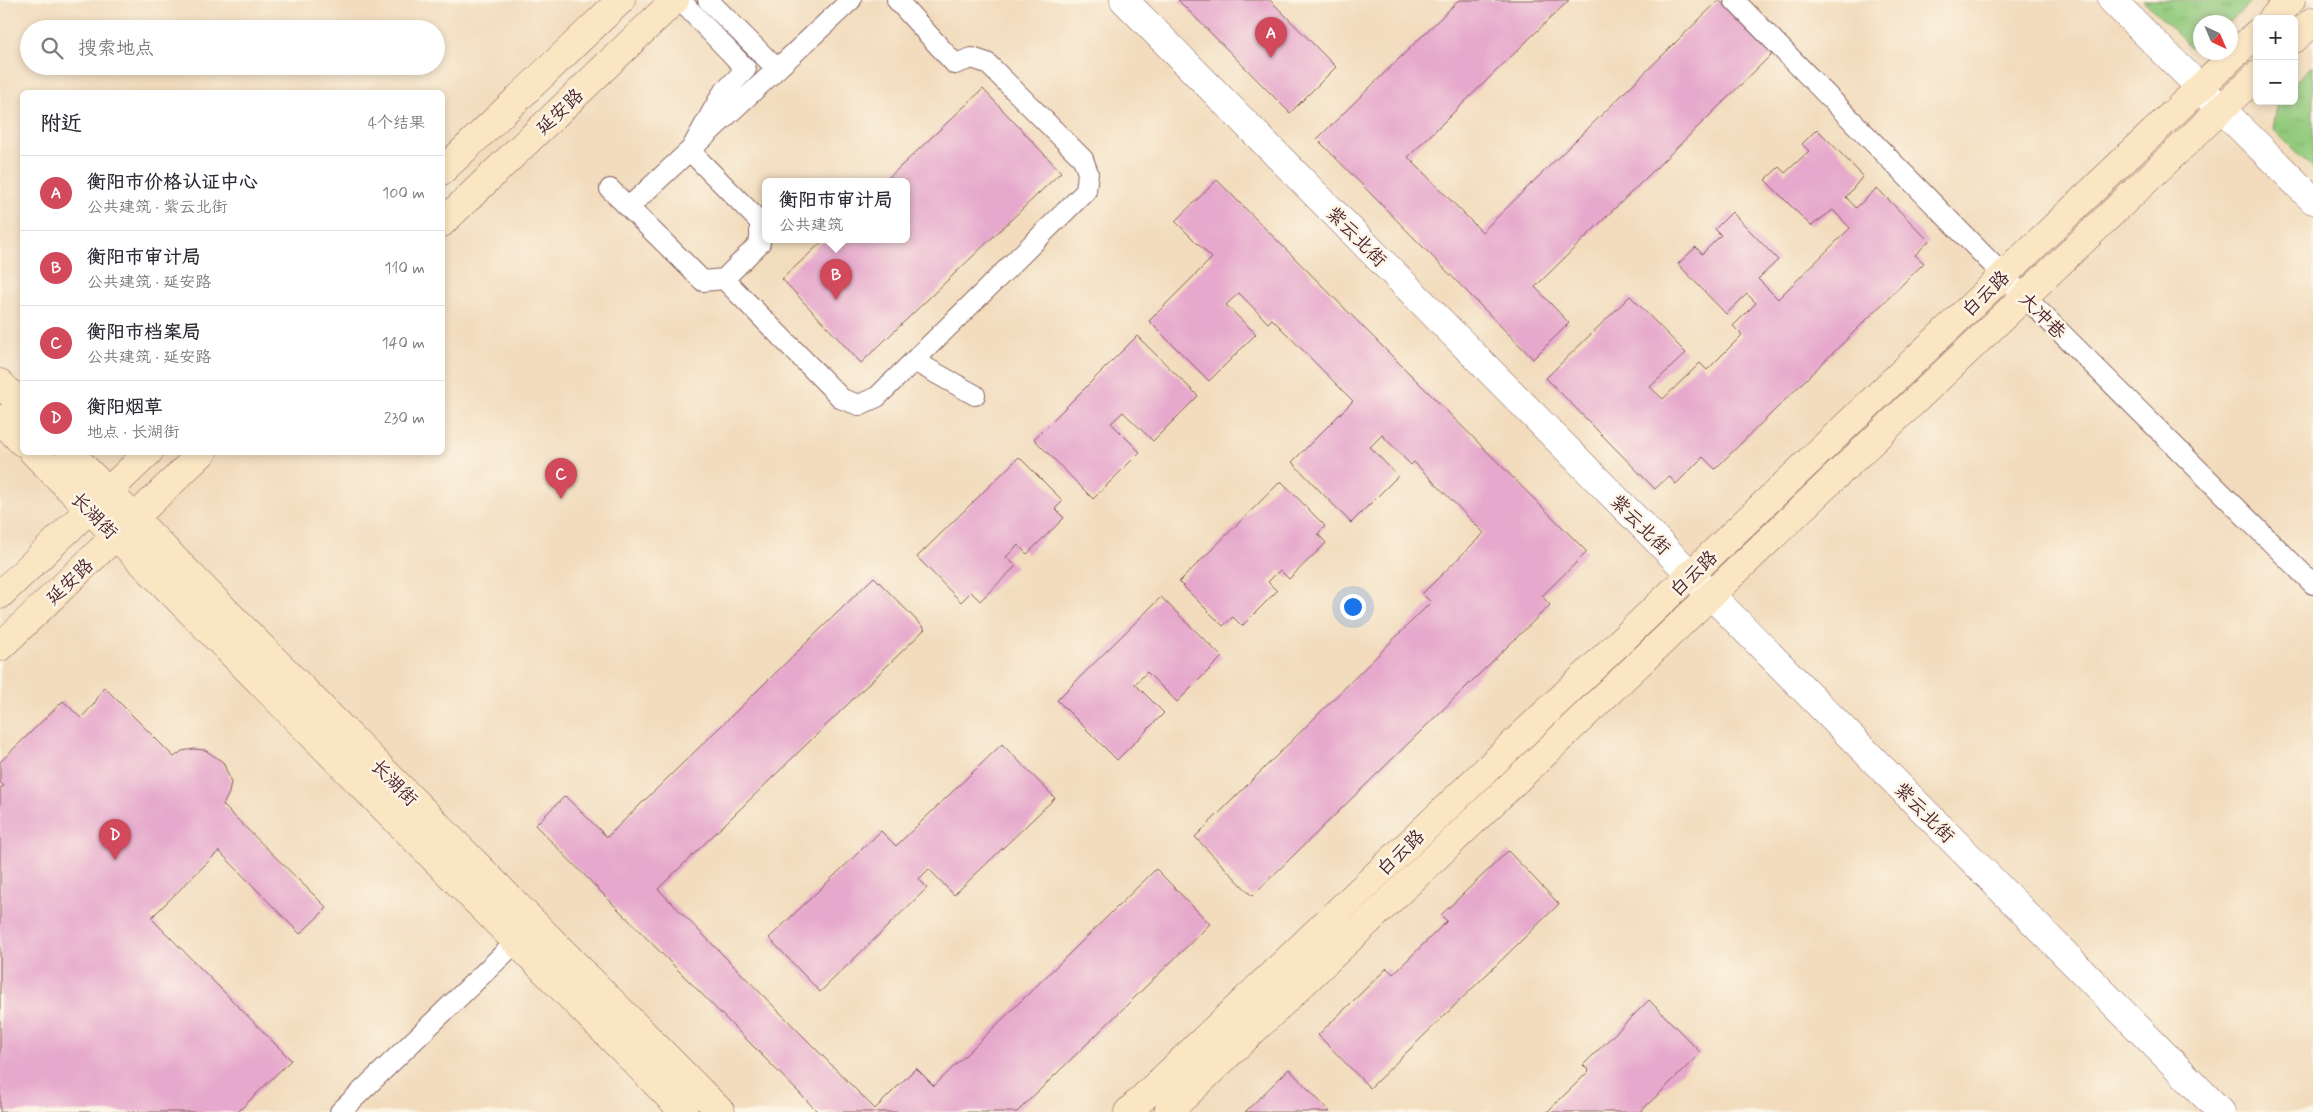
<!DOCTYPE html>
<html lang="zh">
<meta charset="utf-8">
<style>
:root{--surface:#fff;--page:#f2f2f3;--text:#2b2b33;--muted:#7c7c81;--line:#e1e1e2;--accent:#d1495b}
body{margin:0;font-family:Mynerve,"LXGW WenKai TC",sans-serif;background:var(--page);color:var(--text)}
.controls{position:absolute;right:15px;top:15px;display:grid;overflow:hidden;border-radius:8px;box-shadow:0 2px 8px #0003}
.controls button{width:45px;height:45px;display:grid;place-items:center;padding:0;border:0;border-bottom:1px solid var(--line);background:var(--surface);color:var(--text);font:25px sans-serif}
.compass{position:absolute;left:2193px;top:15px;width:45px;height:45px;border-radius:50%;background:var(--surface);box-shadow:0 2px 8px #0003;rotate:136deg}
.you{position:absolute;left:1352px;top:606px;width:18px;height:18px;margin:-12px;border:4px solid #fff;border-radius:50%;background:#1a73e8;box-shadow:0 0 0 8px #1a73e833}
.badge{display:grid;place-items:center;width:32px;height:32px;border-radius:50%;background:var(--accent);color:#fff;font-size:16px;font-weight:700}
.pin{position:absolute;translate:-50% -41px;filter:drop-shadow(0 1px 2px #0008)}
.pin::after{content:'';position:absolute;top:26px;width:18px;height:15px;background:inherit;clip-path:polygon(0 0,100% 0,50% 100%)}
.popup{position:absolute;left:762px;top:178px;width:148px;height:65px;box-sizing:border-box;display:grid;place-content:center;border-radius:8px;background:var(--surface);filter:drop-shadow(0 1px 4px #0005);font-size:16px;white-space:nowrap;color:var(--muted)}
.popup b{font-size:19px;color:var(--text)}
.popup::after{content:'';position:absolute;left:50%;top:100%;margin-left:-10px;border:10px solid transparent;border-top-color:var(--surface)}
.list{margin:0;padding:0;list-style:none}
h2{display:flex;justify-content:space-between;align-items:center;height:65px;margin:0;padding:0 20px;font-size:21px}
h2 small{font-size:16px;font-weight:400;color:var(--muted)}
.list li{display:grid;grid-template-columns:32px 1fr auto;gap:15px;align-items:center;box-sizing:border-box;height:75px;padding:0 20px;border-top:1px solid var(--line)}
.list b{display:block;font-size:19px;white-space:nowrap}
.list p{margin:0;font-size:16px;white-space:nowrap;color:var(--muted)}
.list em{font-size:16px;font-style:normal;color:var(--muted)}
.icon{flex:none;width:28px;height:28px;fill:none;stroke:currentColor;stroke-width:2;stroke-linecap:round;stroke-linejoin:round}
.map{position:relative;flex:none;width:2313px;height:1112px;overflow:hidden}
.search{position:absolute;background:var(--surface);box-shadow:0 2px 8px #0003;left:20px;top:20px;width:425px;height:55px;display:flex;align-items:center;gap:12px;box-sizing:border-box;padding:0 18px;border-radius:28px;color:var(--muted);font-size:19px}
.panel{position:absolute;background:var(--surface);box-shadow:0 2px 8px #0003;left:20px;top:90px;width:425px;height:365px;border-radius:8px}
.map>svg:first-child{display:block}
.park{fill:url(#park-tufts);stroke:#6e7454}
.building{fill:#e6a8cc}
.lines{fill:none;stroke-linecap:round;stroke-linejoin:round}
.lane-casing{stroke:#85615e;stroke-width:22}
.street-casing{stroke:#85615e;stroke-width:29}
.secondary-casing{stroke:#85615e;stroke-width:29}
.lane{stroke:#fff;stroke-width:20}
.street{stroke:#fff;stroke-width:28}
.secondary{stroke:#fbe6c4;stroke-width:28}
.labels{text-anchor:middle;stroke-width:5;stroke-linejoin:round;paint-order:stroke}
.street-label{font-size:19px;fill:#4a1f2b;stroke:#fcf5e5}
</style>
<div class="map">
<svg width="2313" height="1112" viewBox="0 0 2313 1112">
<defs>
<pattern id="park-tufts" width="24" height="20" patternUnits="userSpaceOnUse" patternTransform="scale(1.25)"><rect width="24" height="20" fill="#92ca7d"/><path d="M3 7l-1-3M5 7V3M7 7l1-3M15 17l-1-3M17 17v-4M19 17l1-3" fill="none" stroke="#7fad6c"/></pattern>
</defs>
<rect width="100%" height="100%" fill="#fcf5e5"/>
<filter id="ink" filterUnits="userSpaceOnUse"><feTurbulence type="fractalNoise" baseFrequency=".02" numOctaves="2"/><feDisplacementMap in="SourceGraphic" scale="10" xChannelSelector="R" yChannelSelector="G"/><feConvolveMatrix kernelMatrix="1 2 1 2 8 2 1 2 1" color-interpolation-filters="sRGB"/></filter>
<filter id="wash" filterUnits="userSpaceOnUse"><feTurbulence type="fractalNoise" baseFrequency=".0096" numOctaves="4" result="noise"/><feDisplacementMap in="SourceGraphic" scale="20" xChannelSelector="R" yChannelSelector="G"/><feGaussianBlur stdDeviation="1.12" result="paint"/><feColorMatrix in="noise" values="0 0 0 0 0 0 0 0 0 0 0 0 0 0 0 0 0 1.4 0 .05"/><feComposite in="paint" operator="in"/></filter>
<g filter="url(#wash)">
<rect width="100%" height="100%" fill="#f2dcbd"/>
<!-- park -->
<path class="park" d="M2143,0H2253L2230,22H2200V43L2190,47Z
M2313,65V169L2273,129L2278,101H2294V83Z"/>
<g id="blocks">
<!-- building -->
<path class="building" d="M1178,0H1270L1336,67L1290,113Z
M1459,0H1569L1408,157L1482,232L1719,0L1772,54L1535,287L1569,323L1533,359L1317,139Z
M983,89L1061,172L861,363L782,279L825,239H906V181H885Z
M1817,129L1863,176L1846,197L1856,208L1877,188L1929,241L1915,255L1924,263L1715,469L1703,457L1676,484L1669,476L1655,489L1546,378L1630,296L1686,353L1650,387L1663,399L1700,363L1707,370L1742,335L1733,326L1756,303L1747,294L1726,314L1678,264L1696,247L1702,254L1721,235L1715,229L1732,212L1778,260L1758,279L1778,299L1850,228L1833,210L1811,226L1765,180L1779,167L1785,173L1809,151L1802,144Z
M1217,180L1587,552L1542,596L1550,605L1252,896L1195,837L1431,602L1422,594L1484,533L1414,462L1411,465L1382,435L1370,447L1398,476L1351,523L1292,462L1353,401L1272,319L1268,323L1239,293L1226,305L1256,334L1209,381L1149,321L1212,258L1175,221Z
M1137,336L1198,396L1153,441L1123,412L1111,423L1140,452L1093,499L1034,439Z
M1019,457L1063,501L1055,509L1064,518L1027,554L1018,545L1006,557L1016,566L980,601L971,592L961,602L917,557Z
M1281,481L1325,526L1318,534L1326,543L1289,579L1280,570L1268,582L1277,591L1242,626L1233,617L1223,626L1179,582Z
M874,577L925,629L658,889L875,1109L916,1068L934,1086L1156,869L1210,924L1017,1112H818L535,825L565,796L607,837Z
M1161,597L1222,657L1177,702L1147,672L1135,684L1164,713L1117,760L1057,700Z
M104,687L174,757L182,751L194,749L205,750L223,762L231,782L229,793L223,805L327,908L300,934L219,851L151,918L291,1060L238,1112H0V788L4,786L0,782V762L63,701L81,718L94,704Z
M1002,744L1055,798L954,895L929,869L919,879L927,888L820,992L769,938L881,831L896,846Z
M1508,851L1559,904L1370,1088L1318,1035L1387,968L1393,974L1447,921L1441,915Z
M1649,1000L1701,1053L1640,1112H1547L1589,1071L1583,1065Z
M1289,1069L1330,1112H1245Z"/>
</g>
</g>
<g filter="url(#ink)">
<use href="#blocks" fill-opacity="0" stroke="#85615e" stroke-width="1"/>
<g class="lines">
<defs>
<path id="lane" d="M708,0L777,69
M1734,0L2003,275L2313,584
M610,189L703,281L724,279L760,243V222L690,151L722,94L746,69L680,0
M629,207L851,0
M724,279L842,399L859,405L877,397L1086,191L1088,173L1083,159L987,63L972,58L955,64L897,0
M914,361L975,395
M340,1112L516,942"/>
<path id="street" d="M1124,0L2221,1112
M2112,0L2313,200"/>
<path id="secondary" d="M2272,19L2291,0
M2294,39L2313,21
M442,171L621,0
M442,223L675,0
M0,383L22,406
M0,419L22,442
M33,452L684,1112
M69,452L721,1112
M0,595L149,452
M0,647L203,452
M1128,1112L2257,33
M1168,1112L2257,75"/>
</defs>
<!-- lane casing -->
<use href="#lane" class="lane-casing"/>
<!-- street casing -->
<use href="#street" class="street-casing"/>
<!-- secondary casing -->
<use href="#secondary" class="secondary-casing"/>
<!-- lane -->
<use href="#lane" class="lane"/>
<!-- street -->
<use href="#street" class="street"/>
<!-- secondary -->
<use href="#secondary" class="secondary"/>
</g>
</g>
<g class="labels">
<!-- street labels -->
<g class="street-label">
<text transform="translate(559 111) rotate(-44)" y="7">延安路</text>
<text transform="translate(1357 236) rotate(45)" y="7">紫云北街</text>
<text transform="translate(1985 293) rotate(-44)" y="7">白云路</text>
<text transform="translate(2043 315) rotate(45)" y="7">大冲巷</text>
<text transform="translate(95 515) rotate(45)" y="7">长湖街</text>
<text transform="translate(1641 524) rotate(45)" y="7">紫云北街</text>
<text transform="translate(1693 573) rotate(-44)" y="7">白云路</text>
<text transform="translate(69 581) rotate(-44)" y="7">延安路</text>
<text transform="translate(395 782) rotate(45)" y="7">长湖街</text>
<text transform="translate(1925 812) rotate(45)" y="7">紫云北街</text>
<text transform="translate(1400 852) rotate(-44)" y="7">白云路</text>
</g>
</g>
</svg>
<div class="controls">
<button>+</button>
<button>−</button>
</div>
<svg class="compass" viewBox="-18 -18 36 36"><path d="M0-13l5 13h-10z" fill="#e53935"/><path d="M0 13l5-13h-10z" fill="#7c7c81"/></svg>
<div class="you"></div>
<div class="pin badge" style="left:1271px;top:58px">A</div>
<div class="pin badge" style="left:836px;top:300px">B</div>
<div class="popup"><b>衡阳市审计局</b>公共建筑</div>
<div class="pin badge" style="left:561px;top:499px">C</div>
<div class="pin badge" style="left:115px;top:860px">D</div>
<div class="search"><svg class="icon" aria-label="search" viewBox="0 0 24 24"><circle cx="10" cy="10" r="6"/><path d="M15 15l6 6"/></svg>搜索地点</div>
<section class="panel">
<h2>附近<small>4个结果</small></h2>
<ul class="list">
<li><span class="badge">A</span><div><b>衡阳市价格认证中心</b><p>公共建筑 · 紫云北街</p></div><em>100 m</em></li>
<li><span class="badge">B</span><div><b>衡阳市审计局</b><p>公共建筑 · 延安路</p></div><em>110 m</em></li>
<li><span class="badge">C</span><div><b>衡阳市档案局</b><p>公共建筑 · 延安路</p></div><em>140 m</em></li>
<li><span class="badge">D</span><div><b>衡阳烟草</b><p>地点 · 长湖街</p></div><em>230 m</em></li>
</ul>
</section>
</div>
